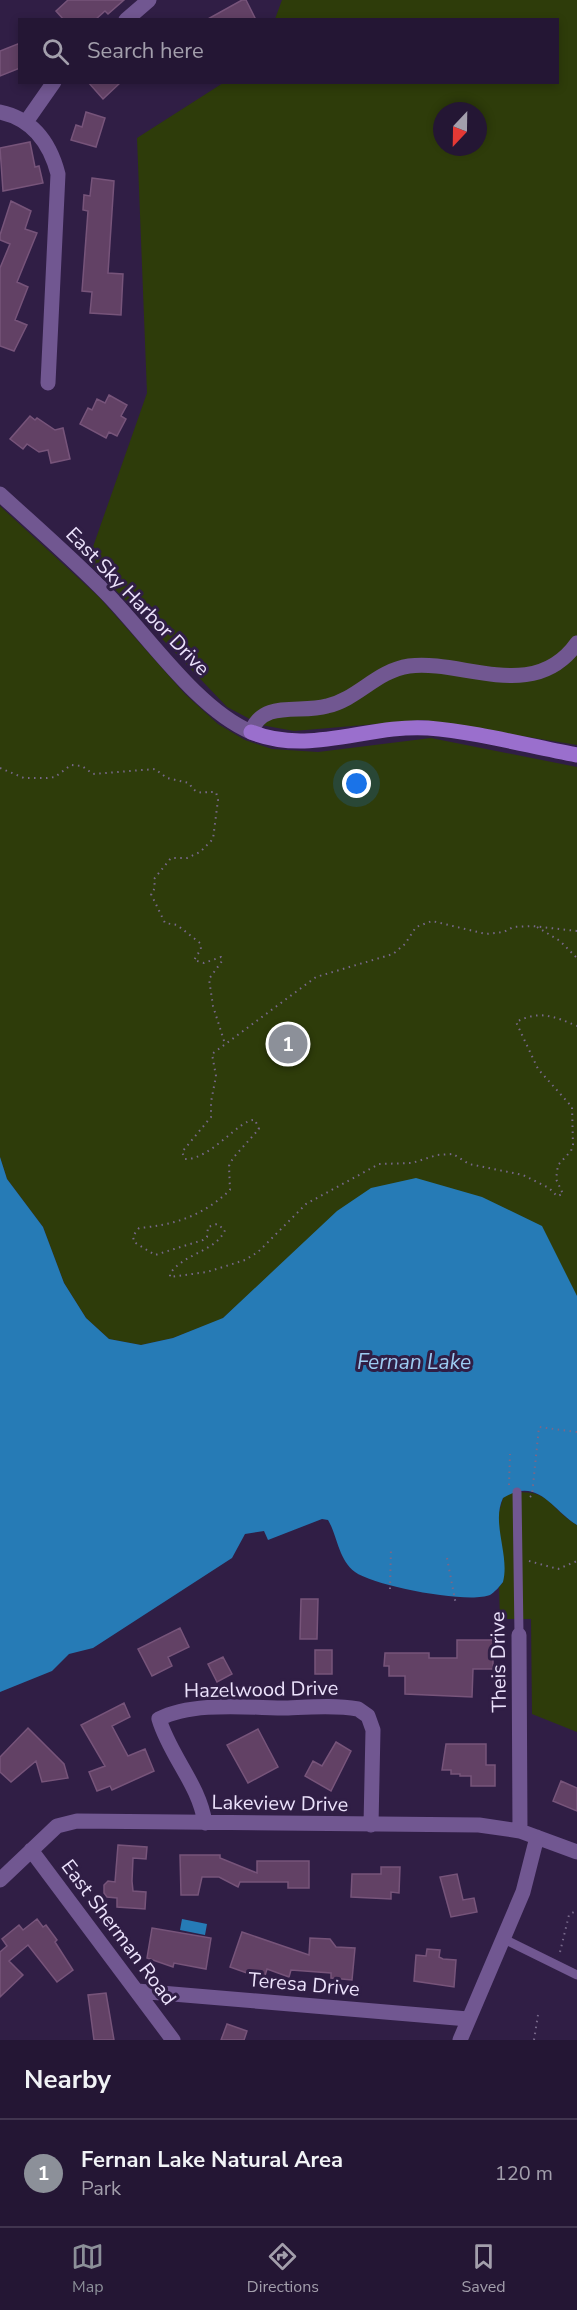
<!DOCTYPE html>
<style>
:root{--surface:#241634;--page:#302340;--text:#f1f3f6;--muted:#a39fac;--line:#41354f;--accent:#8c9099}
body{margin:0;font-family:"Nunito Sans",sans-serif;background:var(--page);color:var(--text)}
.compass{position:absolute;left:433px;top:102px;width:54px;height:54px;border-radius:50%;background:var(--surface);box-shadow:0 3px 9px #0003;rotate:202deg}
.you{position:absolute;left:357px;top:784px;width:21px;height:21px;margin:-15px;border:4px solid #fff;border-radius:50%;background:#1a73e8;box-shadow:0 0 0 9px #1a73e833}
.badge{display:grid;place-items:center;width:39px;height:39px;border-radius:50%;background:var(--accent);color:#fff;font-size:20px;font-weight:700}
.pin{position:absolute;translate:-50% -50%;border:3px solid #fff;box-shadow:0 2px 6px #0006}
.list{margin:0;padding:0;list-style:none}
h2{display:flex;justify-content:space-between;align-items:center;height:78px;margin:0;padding:0 24px;font-size:26px}
h2 small{font-size:20px;font-weight:400;color:var(--muted)}
.list li{display:grid;grid-template-columns:39px 1fr auto;gap:18px;align-items:center;box-sizing:border-box;height:108px;padding:0 24px;border-top:2px solid var(--line)}
.list b{display:block;font-size:22px;white-space:nowrap}
.list p{margin:0;font-size:20px;white-space:nowrap;color:var(--muted)}
.list em{font-size:20px;font-style:normal;color:var(--muted)}
.icon{flex:none;width:33px;height:33px;fill:none;stroke:currentColor;stroke-width:2;stroke-linecap:round;stroke-linejoin:round}
.map{position:relative;flex:none;width:577px;height:2040px;overflow:hidden}
.search{position:absolute;background:var(--surface);box-shadow:0 3px 9px #0003;left:18px;right:18px;top:18px;height:66px;display:flex;align-items:center;gap:15px;box-sizing:border-box;padding:0 21px;border-radius:0px;color:var(--muted);font-size:22px}
.sheet{height:186px;background:var(--surface)}
nav{display:flex;justify-content:space-around;align-items:center;box-sizing:border-box;height:84px;border-top:2px solid var(--line);background:var(--surface);font-size:16px;color:var(--muted)}
nav a{display:grid;justify-items:center;gap:3px}
nav .on{color:var(--accent)}
.map>svg:first-child{display:block}
.green{fill:#2e3c0a;fill-rule:evenodd}
.water{fill:#267bb6}
.building{fill:#624165;stroke:#77547a;stroke-width:1.5}
.lines{fill:none;stroke-linecap:round;stroke-linejoin:round}
.path{stroke:#77688a;stroke-width:2;stroke-dasharray:1.5 4.5;stroke-linecap:butt}
.lane{stroke:#715791;stroke-width:9}
.street{stroke:#715791;stroke-width:15}
.secondary{stroke:#9a6fcd;stroke-width:15}
.labels{text-anchor:middle;stroke-width:6;stroke-linejoin:round;paint-order:stroke}
.street-label{font-size:20px;fill:#ece2fc;stroke:#301e45}
.water-label{font-size:21px;font-style:italic;fill:#9dcbf1;stroke:#301e45}
</style>
<div class="map">
<svg width="577" height="2040" viewBox="0 0 577 2040">
<rect width="100%" height="100%" fill="#301e45"/>
<!-- green -->
<path class="green" d="M282,0H577V745L423,720L294,731L261,725L227,707L88,561L147,393L137,138L223,83L558,82V20L275,19ZM442,111H478V147H442Z
M0,506L99,597L185,694L218,724L245,740L272,749L318,752L431,738L577,767V1296L572,1289L264,1281L222,1319L173,1338L141,1345L109,1339L86,1318L64,1283L43,1227L7,1179L0,1157Z
M510,1493C552,1488 547,1507 577,1525V1732L532,1714L531,1619H500L499,1587L503,1582L498,1515L503,1498Z"/>
<!-- water -->
<path class="water" d="M0,1157L7,1179L43,1227L64,1283L86,1318L109,1339L141,1345L173,1338L223,1318L337,1211L371,1188L416,1178L482,1197L542,1226L577,1296V1525C552,1510 538,1476 503,1498C491,1523 510,1555 503,1582C500,1586 495,1592 490,1595C468,1604 374,1586 355,1572C338,1559 338,1537 328,1520L322,1519L268,1540L264,1531L245,1534L232,1558L93,1648L69,1654L52,1671L0,1692Z
M182,1919L207,1924L205,1935L180,1930Z"/>
<!-- building -->
<path class="building" d="M68,0H124L108,14L105,11L95,20H64L56,11Z
M242,0H246L256,20H206Z
M20,43V68L0,76V51Z
M88,82H121L103,99Z
M86,112L105,118L96,147L71,140L76,125L82,127Z
M30,142L35,167L39,166L43,183L3,191L0,148Z
M92,178L114,181L108,273L123,274L121,315L90,313L92,292L82,291L88,211L83,210L84,195L90,196Z
M11,201L31,211L25,229L37,233L17,282L28,287L15,320L27,325L14,351L0,346V268L10,244L0,240V235Z
M109,395L127,405L121,416L126,419L117,436L109,432L106,438L80,424L88,408L92,410L97,399L105,403Z
M30,416L35,420L37,418L55,430L63,428L70,459L51,463L48,450L39,452L27,444L23,449L10,439Z
M301,1599H318L317,1639H300Z
M180,1628L189,1647L168,1657L172,1666L152,1676L138,1649Z
M457,1640H493V1669H473L472,1697L405,1694V1676H389V1666H384L385,1653H429V1658H457Z
M315,1650H332V1674H315Z
M223,1657L232,1674L217,1682L208,1664Z
M124,1703L130,1717L112,1726L128,1756L145,1749L154,1771L112,1790L110,1786L97,1791L89,1772L105,1766L81,1725Z
M28,1728L64,1764L68,1778L42,1782L36,1761L11,1782L0,1772V1757Z
M258,1729L278,1767L248,1783L227,1745Z
M336,1742L351,1751L331,1791L305,1776L313,1761L322,1766Z
M446,1744H486V1765H495V1786H471V1776H460V1774H451V1770H442Z
M561,1781L577,1788V1811L553,1801Z
M118,1845L147,1847L146,1859L133,1858L132,1881L133,1891L146,1892L145,1909L117,1907V1898L107,1897L104,1893V1885L108,1881L115,1882Z
M180,1855H220V1858L257,1873V1861H309V1888H288V1882H240L238,1887L219,1877H202L198,1895H181Z
M381,1867H400L399,1893L391,1892V1899L351,1897L352,1874H381Z
M457,1874L463,1900L474,1898L477,1912L451,1917L440,1877Z
M37,1919L43,1927L46,1925L57,1940L55,1942L73,1970L57,1982L28,1945L9,1961L23,1975L0,1997V1952L7,1946L2,1939L19,1925L23,1930Z
M152,1928L211,1938L206,1969L174,1963L173,1967L147,1958Z
M242,1932L309,1955L310,1938L330,1939L336,1947L355,1948L352,1980L331,1978V1973L291,1970L289,1977L267,1969L264,1979L230,1967Z
M427,1949L440,1950L439,1957L443,1959L456,1960L454,1987L414,1981L416,1955L426,1956Z
M106,1993L114,2040H94L88,1995Z
M227,2024L247,2031L244,2040H221Z"/>
<g class="lines">
<!-- path -->
<path class="path" d="M0,768L24,778H47L55,777L71,765L82,766L93,774L155,769L167,778L189,783C197,797 202,791 216,792L218,800L213,839L200,852L187,858H171L154,879L155,888L151,894L165,923L177,925L200,943L201,949L194,960L204,963L221,957L222,961L209,979L213,1006L225,1044
M537,927L560,941L577,958
M577,931L532,926L513,927L504,932L486,934L432,921L416,927L405,944L393,954L316,977L212,1054L216,1076L211,1102V1117L182,1152L185,1159C211,1160 240,1118 255,1120L259,1129L233,1158L229,1166L230,1190C203,1216 174,1225 139,1228L133,1236L134,1242L155,1255L203,1240L207,1237L208,1227L217,1224L225,1230C217,1251 182,1254 170,1274V1277L207,1272L245,1260L258,1252L306,1204L379,1164L412,1163L437,1155L453,1154L469,1164L523,1175L549,1188L557,1196L563,1194L556,1179L558,1165L571,1151L573,1145L572,1107L538,1069L516,1022C540,1010 553,1016 577,1026
M509,1485L510,1454
M530,1497L532,1495L539,1427L577,1432
M447,1558L456,1605
M529,1561L558,1569L577,1561
M390,1589L391,1548
M560,1952L569,1915L577,1910
M534,2040L538,2015"/>
<!-- lane -->
<path class="lane" d="M517,1492L519,1635
M504,1939L577,1975"/>
<!-- street -->
<path class="street" d="M126,20L149,0
M0,112C33,119 50,143 58,174L48,383
M26,122L54,82
M0,494C36,527 73,559 107,594C148,636 197,709 251,732C263,699 300,714 327,706C358,699 376,671 409,666C463,659 534,704 577,643
M519,1635L520,1831
M205,1823C199,1784 170,1756 159,1719C193,1701 250,1708 288,1708C311,1707 336,1705 358,1709L368,1716L373,1730L371,1825
M31,1850L173,2040
M0,1880L57,1826L77,1821L479,1825L520,1831L577,1852
M137,1991L468,2019
M460,2040L523,1892L537,1837"/>
<!-- secondary -->
<path class="secondary" d="M251,732C310,756 368,724 428,728C478,732 528,746 577,755"/>
</g>
<g class="labels">
<!-- street labels -->
<g class="street-label">
<text transform="translate(138 601) rotate(46)" y="7">East Sky Harbor Drive</text>
<text transform="translate(498 1662) rotate(-91)" y="7">Theis Drive</text>
<text transform="translate(261 1689) rotate(-1)" y="7">Hazelwood Drive</text>
<text transform="translate(280 1803) rotate(1)" y="7">Lakeview Drive</text>
<text transform="translate(119 1932) rotate(53)" y="7">East Sherman Road</text>
<text transform="translate(304 1984) rotate(5)" y="7">Teresa Drive</text>
</g>
<!-- water labels -->
<g class="water-label">
<text x="414" y="1369">Fernan Lake</text>
</g>
</g>
</svg>
<svg class="compass" viewBox="-18 -18 36 36"><path d="M0-13l5 13h-10z" fill="#e53935"/><path d="M0 13l5-13h-10z" fill="#a39fac"/></svg>
<div class="you"></div>
<div class="pin badge" style="left:288px;top:1044px">1</div>
<div class="search"><svg class="icon" aria-label="search" viewBox="0 0 24 24"><circle cx="10" cy="10" r="6"/><path d="M15 15l6 6"/></svg>Search here</div>
</div>
<section class="sheet">
<h2>Nearby<small></small></h2>
<ul class="list">
<li><span class="badge">1</span><div><b>Fernan Lake Natural Area</b><p>Park</p></div><em>120 m</em></li>
</ul>
</section>
<nav>
<a class="on"><svg class="icon" aria-label="map" viewBox="0 0 24 24"><path d="M3 6l6-2 6 2 6-2v14l-6 2-6-2-6 2zM9 4v14M15 6v14"/></svg>Map</a>
<a><svg class="icon" aria-label="directions" viewBox="0 0 24 24"><path d="M12 3l9 9-9 9-9-9zM9 14v-3h6M13 9l2 2-2 2"/></svg>Directions</a>
<a><svg class="icon" aria-label="saved" viewBox="0 0 24 24"><path d="M7 4h10v16l-5-4-5 4z"/></svg>Saved</a>
</nav>
